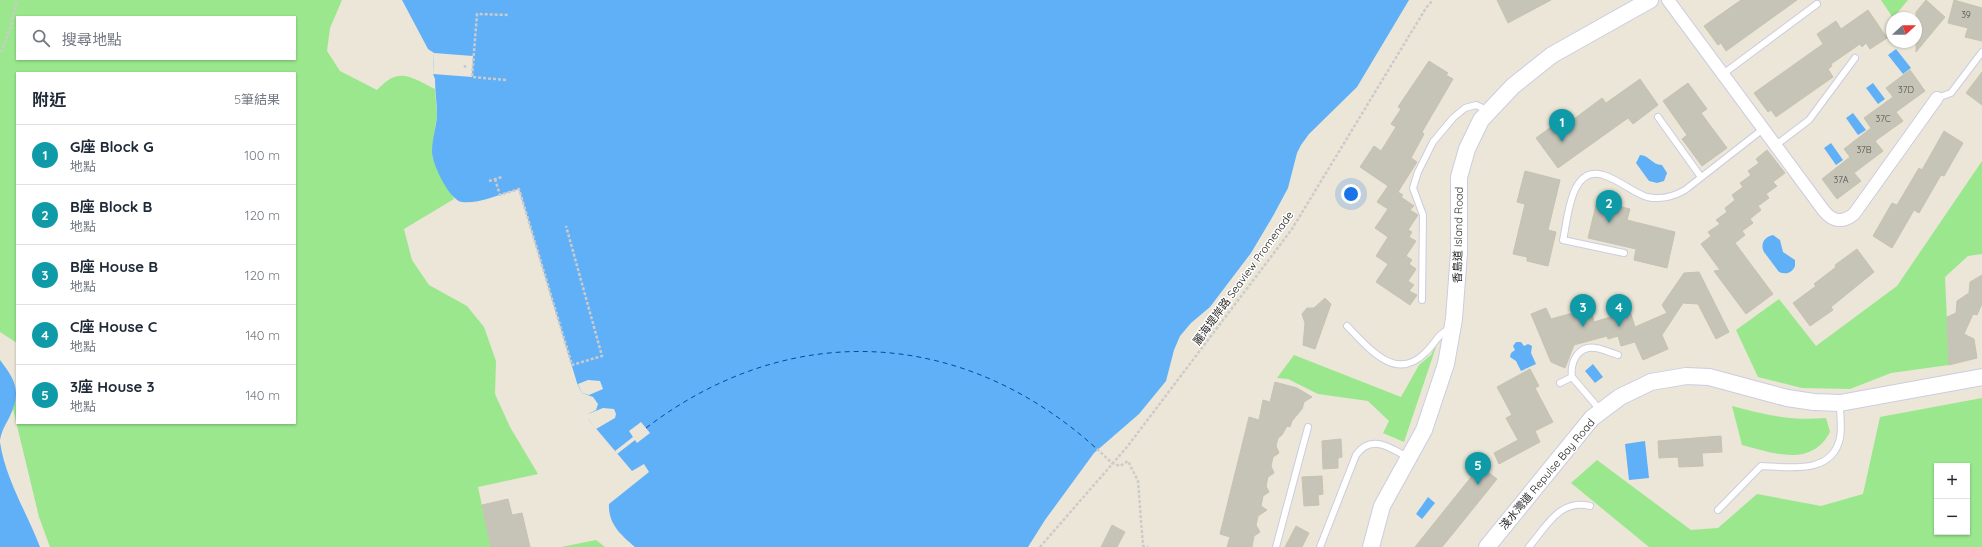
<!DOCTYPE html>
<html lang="zh-TW">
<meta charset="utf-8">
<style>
:root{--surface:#fff;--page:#f6f6f7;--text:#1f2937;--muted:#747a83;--line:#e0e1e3;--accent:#b45309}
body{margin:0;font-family:Quicksand,"Noto Sans TC",sans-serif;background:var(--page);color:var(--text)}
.controls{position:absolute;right:12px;bottom:12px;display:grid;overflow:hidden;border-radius:0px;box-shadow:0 1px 3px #0004}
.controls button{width:36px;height:36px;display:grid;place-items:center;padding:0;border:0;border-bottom:1px solid var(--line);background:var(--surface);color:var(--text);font:20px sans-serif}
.compass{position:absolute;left:1886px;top:12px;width:36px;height:36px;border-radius:50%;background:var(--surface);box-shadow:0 1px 3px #0004;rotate:69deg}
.you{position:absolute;left:1351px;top:194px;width:14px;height:14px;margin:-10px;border:3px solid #fff;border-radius:50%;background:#1a73e8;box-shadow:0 0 0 6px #1a73e833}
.badge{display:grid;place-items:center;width:26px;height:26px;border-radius:50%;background:var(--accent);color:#fff;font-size:13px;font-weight:700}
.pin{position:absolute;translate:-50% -33px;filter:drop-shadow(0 1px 2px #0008)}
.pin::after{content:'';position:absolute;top:21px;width:14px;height:12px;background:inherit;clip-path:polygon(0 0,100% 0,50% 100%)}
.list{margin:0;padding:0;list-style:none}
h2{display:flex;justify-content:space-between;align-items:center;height:52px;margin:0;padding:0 16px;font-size:17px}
h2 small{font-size:13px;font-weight:400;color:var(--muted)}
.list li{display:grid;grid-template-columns:26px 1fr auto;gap:12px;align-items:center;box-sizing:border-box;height:60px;padding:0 16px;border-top:1px solid var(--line)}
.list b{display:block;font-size:15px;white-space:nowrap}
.list p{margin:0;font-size:13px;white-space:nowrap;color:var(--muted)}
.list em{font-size:13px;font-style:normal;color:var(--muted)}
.icon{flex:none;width:22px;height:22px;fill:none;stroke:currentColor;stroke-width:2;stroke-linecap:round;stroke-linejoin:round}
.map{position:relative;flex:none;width:1982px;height:547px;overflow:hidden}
.search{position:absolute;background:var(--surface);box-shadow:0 1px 3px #0004;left:16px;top:16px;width:280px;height:44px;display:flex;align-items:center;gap:10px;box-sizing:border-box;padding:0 14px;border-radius:0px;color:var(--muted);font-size:15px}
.panel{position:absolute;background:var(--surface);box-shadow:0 1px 3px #0004;left:16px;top:72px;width:280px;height:352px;border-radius:0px}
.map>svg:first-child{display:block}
.green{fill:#9ae78e;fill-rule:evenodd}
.water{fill:#60b0f7}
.pier{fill:#ebe6d7}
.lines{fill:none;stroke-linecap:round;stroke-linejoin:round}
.ferry{stroke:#04499e;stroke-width:1;stroke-dasharray:5 4;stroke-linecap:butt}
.building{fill:#c6c3b7;stroke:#c6c3b1}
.lane-casing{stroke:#cccce2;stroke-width:8}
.street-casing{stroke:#cccce2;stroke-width:14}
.secondary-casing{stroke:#cccce2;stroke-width:18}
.path{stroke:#cbcbcb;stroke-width:2.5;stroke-dasharray:3 2;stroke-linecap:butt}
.lane{stroke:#fff;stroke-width:6}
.street{stroke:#fff;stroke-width:12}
.secondary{stroke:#fff;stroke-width:16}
.labels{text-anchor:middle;stroke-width:3;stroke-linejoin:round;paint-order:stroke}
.number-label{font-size:9px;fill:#4f4e4b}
.street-label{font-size:11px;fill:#272727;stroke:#fff}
</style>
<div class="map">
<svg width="1982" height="547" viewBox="0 0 1982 547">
<rect width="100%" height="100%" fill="#ebe6d7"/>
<!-- green -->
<path class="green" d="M0,0H342L330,28L327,51L340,71L377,90C399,66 410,77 435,89L437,115L432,152L433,159L454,199L404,229L412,260L429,285L467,306L484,327L496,361L495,394L510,427L538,474L478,487L491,547H50L39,517L13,409L17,392V423H295V73H17V343L0,332ZM17,17H295V59H17Z
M1881,0H1908L1893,18Z
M1982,161V254L1968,256L1945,277L1949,365L1891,373L1850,389L1802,388L1758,377L1736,330L1779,299L1816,346L1897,286Z
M1438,341L1404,442L1383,433L1389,421L1368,401L1318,394L1288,379L1277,378L1294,355L1401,397L1419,365L1431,355Z
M1982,398V547H1649L1571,483L1597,460L1691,530L1718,528L1757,494L1821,506L1863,494L1880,417ZM1937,466H1967V532H1937Z
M1732,406C1765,415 1791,421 1826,418L1830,432C1811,468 1773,453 1742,445Z
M596,540L605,547H561Z"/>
<!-- water -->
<path class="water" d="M402,0H1409L1357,87L1309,134L1301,145L1297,153L1288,188L1273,216L1251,253L1210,307L1191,323L1180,336L1174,350L1166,381L1139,414L1094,453L1045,520L1028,547H635C621,535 608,524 609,504L649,472L644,464L632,471L588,419V414L596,410L598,404L593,397L582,393L577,383L519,189C502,193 481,204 462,202C450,201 432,164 432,152C432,140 436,128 437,116C437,103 435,91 435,79L433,74L434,53L428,49Z
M1896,49L1911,68L1903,74L1888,55Z
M1873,83L1885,99L1878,104L1866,88Z
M1853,113L1866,130L1858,135L1846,118Z
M1831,143L1843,160L1836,165L1824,148Z
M1640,155C1649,155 1652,165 1662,165L1667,173L1664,181L1657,183L1649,181L1636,163Z
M1773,235L1780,240L1783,252L1795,260V266C1792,273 1786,275 1779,272L1764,252C1760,244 1764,237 1773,235Z
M1516,342H1521L1524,346L1528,344L1532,346L1531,353L1536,364L1521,371L1516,361L1510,357L1511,353L1515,350L1513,346Z
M0,360C18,383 21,394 8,420C4,427 1,433 0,440Z
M1593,364L1603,377L1595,383L1585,371Z
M1645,441L1649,478L1629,480L1625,444Z
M0,442C5,478 27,513 40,547H0Z
M1428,497L1435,503L1422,519L1416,514Z"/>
<!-- pier -->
<path class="pier" d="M434,53L473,56L472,77L433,74Z
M588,380L600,381L603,389L589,395L582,393L578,384Z
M603,408L614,409L616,414L615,418L596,429L588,419V414Z
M641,422L650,433L637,443L635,440L617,454L615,451L633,437L629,431Z"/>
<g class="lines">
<!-- ferry -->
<path class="ferry" d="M646,428C790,318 964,328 1097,449"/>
</g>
<!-- building -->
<path class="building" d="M1497,0H1551L1508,23Z
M1741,0H1797L1726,51L1721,43L1718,45L1704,26Z
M1926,0L1945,17L1916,52V12Z
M1954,0L1982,8V41L1965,37L1968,28L1948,23Z
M1868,10L1887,38L1870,49L1866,43L1862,47L1860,44L1831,64L1832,66L1828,69L1833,77L1776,117L1771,110L1768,112L1754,93L1823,44L1817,34L1836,21L1841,29Z
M1429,61L1448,73L1446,75L1453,79L1422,132L1424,134L1411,158L1417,162L1398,192L1403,195L1401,197L1414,206L1410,210L1418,215L1408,230L1412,232L1409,237L1416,241L1406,256L1412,260L1409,264L1416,269L1408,281L1414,285L1409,291L1417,295L1410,305L1376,282L1388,264L1376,256L1388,237L1375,228L1388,209L1377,202L1388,186L1360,167L1374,146L1381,151L1396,127L1391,124L1401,109L1398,107Z
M1910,70L1925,91L1896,112L1903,121L1875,141L1883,151L1854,173L1861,181L1837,199L1822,179L1850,157L1844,149L1871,128L1864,118L1893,97L1886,88Z
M1982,72V105L1966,93Z
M1640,79L1658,105L1633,124L1628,118L1558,168L1536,138L1566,116L1570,122L1602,98L1606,103Z
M1688,83L1707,109L1701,113L1727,148L1702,166L1682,139L1687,135L1663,101Z
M1944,131L1963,143L1944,176L1941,175L1919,213L1914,210L1892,248L1873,236L1892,203L1897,205L1919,168L1922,170Z
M1767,150L1785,173L1773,182L1777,186L1766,194L1769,198L1758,206L1761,210L1750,219L1753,223L1742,231L1745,235L1735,243L1773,294L1746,314L1714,271L1720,270L1701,244L1711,236L1708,232L1720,224L1716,220L1727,212L1725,208L1735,200L1732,195L1743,187L1740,183L1751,175L1748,171L1759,163L1756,159Z
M1525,171L1560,180L1548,230L1556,232L1548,266L1527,261V257L1513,254L1525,204L1517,202Z
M1597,201L1630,209L1627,220L1675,232L1667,268L1634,260L1636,249L1588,238Z
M1857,249L1874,272L1831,307L1833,310L1810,326L1793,303L1816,286L1814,284L1836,267L1835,265Z
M1699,272L1729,332L1716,339L1698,304L1683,303L1662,335L1668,349L1643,360L1635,342L1621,346L1618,336L1608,339L1607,336L1574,345L1565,368L1551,362L1531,314L1546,308L1551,319L1591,308L1594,322L1630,311L1635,327L1667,313L1662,305L1684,273Z
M1982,275V304L1977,315L1973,314L1964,334L1974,339L1977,358L1949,365L1947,317L1956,313L1957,301L1969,293L1970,282Z
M1325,298L1331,304L1315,349L1303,345L1305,323L1302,314L1307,308H1314Z
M1530,369L1539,386L1535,388L1553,422L1535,431L1540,442L1499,464L1494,453L1518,440L1506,418L1512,415L1497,387Z
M1275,382L1297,388L1312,397L1304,402L1302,409L1292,421L1290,427L1287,426L1282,435L1278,438L1276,446L1279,453L1273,457L1271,466L1274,473L1268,477L1266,486L1269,492L1263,496L1261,506L1267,510L1258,516L1256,525L1260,532L1254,536L1252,547H1227L1230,537L1220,534L1249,417L1259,420L1263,400L1270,402Z
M1721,436L1722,452L1702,453L1703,466L1679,467L1678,457L1659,458L1658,441Z
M1341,439L1342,457L1338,458V468L1323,469L1322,441Z
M1480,466L1497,479L1451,536L1442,547H1415Z
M1322,476L1323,494L1318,495L1319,505L1304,506L1302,477Z
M508,499L512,515L522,513L530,547H491L482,505Z
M1112,525L1125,532L1117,547H1101Z
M1296,526L1309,533L1302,547H1285Z"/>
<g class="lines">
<defs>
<path id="lane" d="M1723,74L1817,4
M1937,98L1951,93L1982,52
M1658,117L1701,177
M1776,145L1809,120L1855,58
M1624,253L1563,240C1568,219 1570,165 1603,175C1618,179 1632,192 1647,197C1661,200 1673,197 1685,190L1763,129
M1422,300L1423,215L1413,188L1418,172L1433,142L1453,118L1465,108L1476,105L1489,111
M1347,326C1368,347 1395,383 1425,353C1435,344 1438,333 1451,328
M1560,383L1572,377
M1601,411L1572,377C1570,362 1578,345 1596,348C1603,349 1611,353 1618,355
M1718,510L1761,466C1789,467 1832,475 1840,438C1842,428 1840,415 1840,405
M1276,547L1308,427
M1320,547L1356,455C1371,433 1391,448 1409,458
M1529,547C1546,527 1560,498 1590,506"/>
<path id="street" d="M1668,0L1824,211C1833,222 1843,223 1854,214L1937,98"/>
<path id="secondary" d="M1371,547L1382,506L1424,430L1446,364L1454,319L1459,253V177L1467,149L1481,120L1513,86L1552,55L1650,0
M1487,547L1592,418L1620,397L1651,382L1686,376L1709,377L1787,398L1814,402L1840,403L1982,377"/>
</defs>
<!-- lane casing -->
<use href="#lane" class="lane-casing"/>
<!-- street casing -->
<use href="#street" class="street-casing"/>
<!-- secondary casing -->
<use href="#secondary" class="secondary-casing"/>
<!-- path -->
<path class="path" d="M0,51H2L10,29L17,0
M465,68V63
M506,80L472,77L477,14L509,15
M495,179L500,195L519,189L572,365L602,356L566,226
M489,181L502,177
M1097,449L1112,463L1120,466L1128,461L1138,481L1143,546L1148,547
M1040,547L1127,447L1292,229L1426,8L1433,0"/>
<!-- lane -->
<use href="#lane" class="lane"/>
<!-- street -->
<use href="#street" class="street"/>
<!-- secondary -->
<use href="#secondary" class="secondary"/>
</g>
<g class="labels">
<!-- number labels -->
<g class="number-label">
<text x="1966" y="18">39</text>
<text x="1906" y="93">37D</text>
<text x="1883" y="122">37C</text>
<text x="1864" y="153">37B</text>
<text x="1841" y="183">37A</text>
</g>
<!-- street labels -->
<g class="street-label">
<text transform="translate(1458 235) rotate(-89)" y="4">香島道 Island Road</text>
<text transform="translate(1243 278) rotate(-54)" y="4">麗海堤岸路 Seaview Promenade</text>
<text transform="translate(1547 474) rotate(-50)" y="4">淺水灣道 Repulse Bay Road</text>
</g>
</g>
</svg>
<div class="controls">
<button>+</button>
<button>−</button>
</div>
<svg class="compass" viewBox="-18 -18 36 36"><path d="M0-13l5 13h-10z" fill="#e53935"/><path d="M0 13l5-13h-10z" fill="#747a83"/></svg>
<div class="you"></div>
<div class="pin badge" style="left:1562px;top:142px;background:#0f9aa8">1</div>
<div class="pin badge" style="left:1609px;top:223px;background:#0f9aa8">2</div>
<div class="pin badge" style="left:1583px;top:327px;background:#0f9aa8">3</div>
<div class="pin badge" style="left:1619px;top:327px;background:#0f9aa8">4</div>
<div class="pin badge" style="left:1478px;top:485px;background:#0f9aa8">5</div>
<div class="search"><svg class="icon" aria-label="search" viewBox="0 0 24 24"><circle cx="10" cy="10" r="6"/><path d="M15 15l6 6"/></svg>搜尋地點</div>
<section class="panel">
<h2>附近<small>5筆結果</small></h2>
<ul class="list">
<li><span class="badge" style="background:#0f9aa8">1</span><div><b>G座 Block G</b><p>地點</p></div><em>100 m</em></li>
<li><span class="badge" style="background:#0f9aa8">2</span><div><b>B座 Block B</b><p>地點</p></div><em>120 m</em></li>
<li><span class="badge" style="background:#0f9aa8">3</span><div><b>B座 House B</b><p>地點</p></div><em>120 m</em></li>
<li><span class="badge" style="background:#0f9aa8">4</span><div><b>C座 House C</b><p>地點</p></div><em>140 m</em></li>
<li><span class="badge" style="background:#0f9aa8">5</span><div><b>3座 House 3</b><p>地點</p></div><em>140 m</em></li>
</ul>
</section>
</div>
